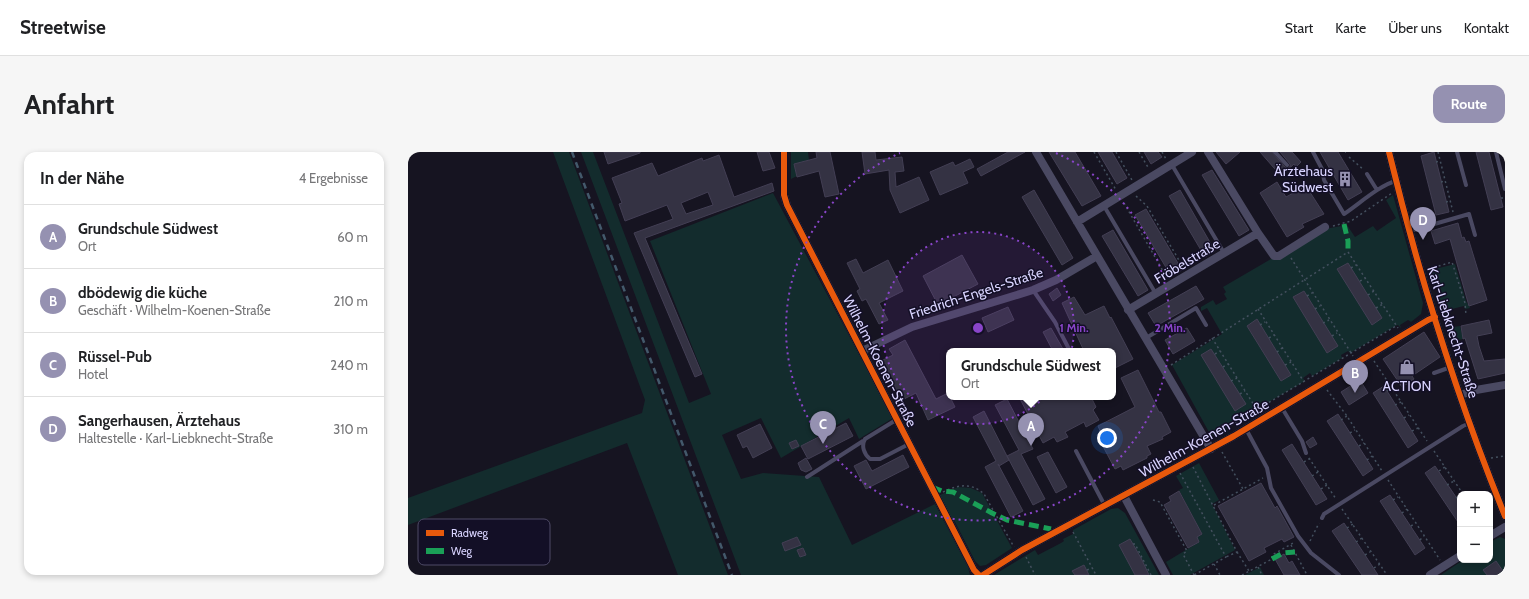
<!DOCTYPE html>
<html lang="de">
<meta charset="utf-8">
<style>
:root{--surface:#fff;--page:#f6f6f6;--text:#202124;--muted:#757577;--line:#e0e0e0;--accent:#9591b1}
body{margin:0;font-family:Cabin,sans-serif;background:var(--page);color:var(--text)}
.controls{position:absolute;right:12px;bottom:12px;display:grid;overflow:hidden;border-radius:8px;box-shadow:0 2px 6px #0003}
.controls button{width:36px;height:36px;display:grid;place-items:center;padding:0;border:0;border-bottom:1px solid var(--line);background:var(--surface);color:var(--text);font:20px sans-serif}
.you{position:absolute;left:699px;top:286px;width:14px;height:14px;margin:-10px;border:3px solid #fff;border-radius:50%;background:#1a73e8;box-shadow:0 0 0 6px #1a73e833}
.badge{display:grid;place-items:center;width:26px;height:26px;border-radius:50%;background:var(--accent);color:#fff;font-size:13px;font-weight:700}
.pin{position:absolute;translate:-50% -33px;filter:drop-shadow(0 1px 2px #0008)}
.pin::after{content:'';position:absolute;top:21px;width:14px;height:12px;background:inherit;clip-path:polygon(0 0,100% 0,50% 100%)}
.popup{position:absolute;left:538px;top:196px;width:170px;height:52px;box-sizing:border-box;display:grid;place-content:center;border-radius:8px;background:var(--surface);filter:drop-shadow(0 1px 3px #0005);font-size:13px;white-space:nowrap;color:var(--muted)}
.popup b{font-size:15px;color:var(--text)}
.popup::after{content:'';position:absolute;left:50%;top:100%;margin-left:-8px;border:8px solid transparent;border-top-color:var(--surface)}
.list{margin:0;padding:0;list-style:none}
h2{display:flex;justify-content:space-between;align-items:center;height:52px;margin:0;padding:0 16px;font-size:17px}
h2 small{font-size:13px;font-weight:400;color:var(--muted)}
.list li{display:grid;grid-template-columns:26px 1fr auto;gap:12px;align-items:center;box-sizing:border-box;height:64px;padding:0 16px;border-top:1px solid var(--line)}
.list b{display:block;font-size:15px;white-space:nowrap}
.list p{margin:0;font-size:13px;white-space:nowrap;color:var(--muted)}
.list em{font-size:13px;font-style:normal;color:var(--muted)}
.map{position:relative;flex:none;width:1097px;height:423px;overflow:hidden;border-radius:12px}
header{display:flex;align-items:center;gap:24px;box-sizing:border-box;height:56px;padding:0 20px;background:var(--surface);border-bottom:1px solid var(--line)}
header strong{font-size:19px}
nav{display:flex;gap:22px;margin-inline-start:auto;font-size:14px}
.intro{display:flex;align-items:center;justify-content:space-between;box-sizing:border-box;height:96px;padding:0 24px}
h1{margin:0;font-size:28px}
.button{padding:10px 18px;border-radius:12px;background:var(--accent);color:#fff;font-size:14px;font-weight:700}
main{display:flex;gap:24px;padding:0 24px}
aside{flex:1;background:var(--surface);border-radius:12px;box-shadow:0 2px 6px #0003}
.map>svg:first-child{display:block}
.green{fill:#132c2d}
.building{fill:#343243;stroke:#433f54;fill-rule:evenodd}
.lines{fill:none;stroke-linecap:round;stroke-linejoin:round}
.path{stroke:#44505f;stroke-width:1.5;stroke-dasharray:2 3;stroke-linecap:butt}
.service{stroke:#4a4962;stroke-width:4}
.minor{stroke:#4a4962;stroke-width:8}
.rail{stroke:#43596b;stroke-width:2.5;stroke-dasharray:6 5;stroke-linecap:butt}
.quiet{stroke:#1a9f57;stroke-width:5;stroke-dasharray:10 5;stroke-linecap:butt}
.cycleway-casing{stroke:#130f26;stroke-width:8}
.cycleway{stroke:#e8590c;stroke-width:6}
.ring{fill:none;stroke:#8945c9;stroke-width:2;stroke-dasharray:2 4}
.labels{text-anchor:middle;stroke-width:3;stroke-linejoin:round;paint-order:stroke}
.poi-label{font-size:14px;fill:#d9d4ff;stroke:#130f26;text-anchor:end}
.street-label{font-size:14px;fill:#d9d4ff;stroke:#130f26}
.key{fill:#130f26;stroke:#4e4a67;stroke-width:1}
.key-label{font-size:11px;fill:#d9d4ff}
.centre{fill:#8945c9;stroke:#130f26;stroke-width:2}
.ring-label{font-size:12px;text-anchor:middle;font-weight:bold;fill:#8945c9;stroke:#130f26;stroke-width:3;stroke-linejoin:round;paint-order:stroke}
</style>
<header>
<strong>Streetwise</strong>
<nav><a>Start</a><a>Karte</a><a>Über uns</a><a>Kontakt</a></nav>
</header>
<div class="intro"><h1>Anfahrt</h1><a class="button">Route</a></div>
<main>
<aside>
<h2>In der Nähe<small>4 Ergebnisse</small></h2>
<ul class="list">
<li><span class="badge">A</span><div><b>Grundschule Südwest</b><p>Ort</p></div><em>60 m</em></li>
<li><span class="badge">B</span><div><b>dbödewig die küche</b><p>Geschäft · Wilhelm-Koenen-Straße</p></div><em>210 m</em></li>
<li><span class="badge">C</span><div><b>Rüssel-Pub</b><p>Hotel</p></div><em>240 m</em></li>
<li><span class="badge">D</span><div><b>Sangerhausen, Ärztehaus</b><p>Haltestelle · Karl-Liebknecht-Straße</p></div><em>310 m</em></li>
</ul>
</aside>
<div class="map">
<svg width="1097" height="423" viewBox="0 0 1097 423">
<rect width="100%" height="100%" fill="#161421"/>
<!-- green -->
<path class="green" d="M145,0H161L320,423H270L219,291L0,373V346L234,261L237,248Z
M173,0H185L281,251L303,242L242,89L365,41L485,266L451,287L441,266L373,306L353,266L314,283L333,327L355,321L411,325L444,393L527,352L560,415L562,423H333Z
M383,0H400L401,8L386,12L389,24L383,27Z
M985,43L1015,151L1013,162L1003,170L1000,168L992,173L993,176L990,173L987,174L942,201L940,199L933,203L934,206L904,224L902,221L895,226L897,229L857,252L855,249L848,254L850,257L819,275L820,280C814,284 808,286 802,282L764,213L814,182L799,156L793,159V155L805,148L808,153L819,147L816,142L818,140L815,135L863,107H869L917,77L939,73L947,85L965,74L969,79L988,66L978,48Z
M1047,112L1058,149L1062,156L1057,157L1056,154L1040,158L1041,163L1037,164L1023,118Z
M1043,169L1045,175L1052,174L1055,187L1045,189L1039,171Z
M791,311L811,348L804,352L827,398L782,423H765L758,410L791,390L789,385L794,382L771,338L775,336L768,324Z
M550,335L563,336L574,341L604,396L578,413L572,414L567,409L546,368L543,369L530,344Z
M710,356L717,361L751,423H586L627,398L630,403L653,391L656,389L655,387L665,382V378L703,357Z
M1092,385L1097,387V423H1033L1055,408H1082V390Z
M852,415L856,423H837Z"/>
<!-- building -->
<path class="building" d="M196,0H232V1L200,12Z
M349,0H361L367,16L355,19Z
M408,0H422L431,42L417,45L411,19L389,25L386,12L409,6Z
M454,0H467L468,8L494,5L496,19L487,20L488,35L511,25L521,48L492,61L482,38L481,18L457,22Z
M600,0H617L573,24L569,17Z
M641,0H667L693,44L674,54Z
M690,0H704L719,26L709,32Z
M736,0H750L754,5L743,12Z
M808,0H832L818,12Z
M852,0H864L878,16L882,15V12L872,0H884L893,10L888,15L886,12L873,24Z
M912,0H930L954,40L940,48Z
M1026,0L1041,60L1028,63L1013,4Z
M1068,0H1081L1095,55L1083,58Z
M311,3L326,45L364,31L366,39L237,86L294,222L287,225L226,81L265,67L259,53L217,69L211,52L214,51L204,26L244,11L250,24L294,6L295,9ZM300,40L305,53L278,62L273,51Z
M562,7L566,15L555,20L560,31L532,43L522,20L545,10L547,14Z
M804,18L841,78L831,84L794,23Z
M869,30L878,45L898,34L916,62L894,72L896,75L879,85L852,41Z
M626,38L665,106L654,113L614,45Z
M772,38L807,99L797,105L761,44Z
M738,57L774,118L763,124L727,63Z
M1050,71L1054,86L1056,85L1058,90L1061,89L1079,148L1061,154L1042,87L1027,92L1023,79Z
M705,78L740,138L730,144L694,84Z
M554,103L570,132L530,153L515,124Z
M448,107L455,121L480,108L495,139L471,151L480,168L471,172L458,147L454,149L449,139L452,137L439,111Z
M940,111L974,166L964,173L929,117Z
M788,134L796,147L748,174L740,161Z
M649,136L653,143L645,149L641,142Z
M896,139L930,194L919,201L885,145Z
M666,145L677,163L696,154L702,166L703,165L725,207L705,217V199H676L654,151Z
M600,155L606,168L580,180L574,166Z
M849,167L883,223L873,229L839,174Z
M1081,168L1084,181L1069,184L1071,194L1076,209L1097,207V221L1070,227L1057,186L1055,187L1053,174Z
M643,176L655,197L651,199H645L635,180Z
M779,176L787,189L765,202L757,188Z
M1016,180L1032,205L1004,224L1006,227L994,235L975,207Z
M497,188L528,247L540,241L547,255L520,268L508,241L492,249L471,210L485,203L481,197Z
M803,197L838,252L827,259L793,203Z
M730,218L751,260H753L763,280L754,285L755,287L739,294L743,302L739,304V306L715,318L713,314L707,317L689,283L693,281L690,274L727,255L713,226Z
M952,228L960,241L941,253L933,240Z
M976,234L1010,289L1000,296L965,241Z
M611,245H626L627,249L635,245H683L688,255L685,258L691,268L678,275L676,270L657,280L660,285L649,290L646,285L635,291Z
M599,247L625,297L613,302L637,347L625,353L599,304L611,298L587,253Z
M576,259L601,308L591,314L590,312L615,359L603,365L577,315L588,309L565,265Z
M930,262L965,317L955,324L919,269Z
M438,271L445,284L400,307L393,294Z
M352,272L364,296L345,306L339,294L335,296L329,283Z
M905,285L909,292L902,296L898,290Z
M388,288L391,294L384,297L381,291Z
M884,292L919,347L908,353L874,298Z
M640,300L659,335L648,341L629,305Z
M495,303L501,315L458,337L446,314L458,308L464,319Z
M398,306L404,317L398,320L393,318L390,311Z
M1027,314L1052,351V373L1017,321Z
M853,331L867,356L869,354L886,385L876,390L874,387L856,396L858,400L841,409L810,354Z
M771,339L794,382L789,385L791,390L780,396L756,353L763,349L761,345Z
M982,343L1017,396L1007,403L972,349Z
M936,371L957,403L970,423H954L924,379Z
M389,385L393,393L377,399L374,391Z
M722,387L733,406L741,423H727L711,393Z
M395,396L398,403L392,405L389,398Z
M876,402L881,411L884,409L892,423H876L867,407Z
M1088,409L1097,422V423H1079L1075,418Z
M676,413L681,423H667L664,419Z"/>
<g class="lines">
<!-- path -->
<path class="path" d="M686,0L708,38
M708,0L724,28
M731,0L741,17
M754,0L758,7
M937,0H938
M1030,0L1045,60
M941,5L956,18
M1028,10L1032,9
M1033,30L1037,29
M728,44L739,54L775,115
M1093,46H1097
M1038,50L1042,49
M716,51L759,126
M925,74L943,69L984,41
M883,106L945,204
M943,116L948,113
M1021,117L1044,110L1057,151L1058,163
M952,129L958,126
M960,143L966,139
M899,144L904,141
M968,156L975,152
M850,157L896,230
M907,157L912,154
M915,171L921,168
M852,173L857,170
M924,184L929,181
M804,186L851,261
M861,186L866,183
M869,200L874,196
M807,202L812,199
M966,209L1019,289
M763,213L940,100L990,176
M877,213L883,210
M815,215L820,212
M939,225L944,233
M823,229L829,226
M919,238L939,264L974,319
M979,239L984,236
M832,242L837,239
M987,253L993,250
M996,266L1001,263
M933,268L939,264
M821,277L820,275L988,174
M1004,279L1010,276
M942,281L947,278
M951,294L956,291
M1026,299L1055,342
M814,300L835,337
M901,306L928,347
M1083,306L1097,304
M959,308L964,304
M896,310L901,307
M785,315L829,400L818,405
M1031,319L1037,315
M772,321L818,405L786,423
M904,324L910,320
M980,328L1032,408
M1039,333L1046,329
M913,337L919,333
M535,340C549,333 563,330 576,342L606,395
M1048,346L1052,343
M745,348L752,350L779,399L775,402L786,423
M985,348L990,345
M806,353L855,326
M934,357L979,423
M994,361L999,357
M1003,374L1008,371
M939,376L945,372
M665,380L688,423
M1012,388L1016,384
M902,389L911,371
M948,390L954,386
M725,392H727L743,423
M883,393L899,423
M829,400L841,419
M957,403L962,400
M618,405L627,423
M806,412L812,423
M850,415L854,423
M966,416L972,412
M679,418L684,416
M834,423L864,407V403L887,390"/>
<!-- service -->
<path class="service" d="M867,0L879,13
M905,0L914,17L916,28L936,62C951,52 972,33 988,29
M1049,0L1058,33
M1088,0L1097,37
M764,13L816,101
M959,22L969,38
M696,54L748,142
M1002,79L1061,62L1067,83
M625,138L647,170L662,199
M738,186L788,156L798,173
M1026,221L1043,215
M874,256L894,289L898,301
M488,268L457,287C453,294 456,302 462,307H472L501,292
M838,277L859,316L863,336L890,384L903,401L931,423
M668,299L697,354
M399,325L455,289
M914,366L916,362L1055,274L1062,271"/>
<!-- minor -->
<path class="minor" d="M376,0V43L379,53L566,418L571,423
M628,0L803,297
M800,0L850,81L866,104H871L917,75
M981,0C1011,124 1049,246 1097,364
M669,70L784,0
M720,158L850,81
M454,199L504,175L625,138L648,128L689,104
M1052,243L1068,238L1097,233
M716,344L758,423
M1082,384L1097,375
M575,423L614,398L826,284L1020,168L1027,165
M1022,423L1052,404"/>
<!-- rail -->
<path class="rail" d="M164,0L324,423"/>
<!-- quiet -->
<path class="quiet" d="M936,72L940,89V100
M524,335L534,339L545,340L584,361L599,368L643,377
M864,407L875,401L887,400"/>
<defs>
<path id="cycleway" d="M376,0V43L379,53L566,418L571,423
M981,0C1011,124 1049,246 1097,364
M575,423L614,398L826,284L1020,168L1027,165"/>
</defs>
<!-- cycleway casing -->
<use href="#cycleway" class="cycleway-casing"/>
<!-- cycleway -->
<use href="#cycleway" class="cycleway"/>
</g>
<!-- distance rings -->
<circle cx="570" cy="176" r="96" fill="#8945c9" fill-opacity=".12"/>
<g class="ring">
<circle cx="570" cy="176" r="96"/>
<path d="M648 1A192 192 0 1 1 492 1"/>
</g>
<!-- icons -->
<defs>
<symbol id="building-bare" viewBox="-9 -9 18 18"><path d="M-4-6H4V6H1V3H-1V6H-4ZM-2.5-4.3h1.7v1.8h-1.7ZM.8-4.3h1.7v1.8H.8ZM-2.5-1h1.7V.8h-1.7ZM.8-1h1.7V.8H.8Z" fill="#9591b1" stroke="#130f26" stroke-width="2.5" paint-order="stroke"/></symbol>
<symbol id="shop-bare" viewBox="-9 -9 18 18"><path d="M-5-2.5h2.3a2.7 3.5 0 0 1 5.4 0H5L5.5 6h-11ZM-1.5-2.5h3a1.5 2.3 0 0 0-3 0Z" fill="#9591b1" stroke="#130f26" stroke-width="2.5" paint-order="stroke"/></symbol>
</defs>
<g fill-rule="evenodd">
<use href="#building-bare" x="926" y="16" width="22" height="22"/>
<use href="#shop-bare" x="988" y="204" width="22" height="22"/>
</g>
<g class="labels">
<!-- poi labels -->
<g class="poi-label">
<text x="925" y="24">Ärztehaus<tspan x="925" dy="16">Südwest</tspan></text>
<text x="999" y="239" text-anchor="middle">ACTION</text>
</g>
<!-- street labels -->
<g class="street-label">
<text transform="translate(779 109) rotate(-31)" y="5">Fröbelstraße</text>
<text transform="translate(568 141) rotate(-18)" y="5">Friedrich-Engels-Straße</text>
<text transform="translate(1045 180) rotate(72)" y="5">Karl-Liebknecht-Straße</text>
<text transform="translate(472 209) rotate(63)" y="5">Wilhelm-Koenen-Straße</text>
<text transform="translate(796 286) rotate(-29)" y="5">Wilhelm-Koenen-Straße</text>
</g>
</g>
<!-- legend -->
<rect x="10" y="367" width="132" height="46" rx="6" class="key"/>
<rect x="18" y="378" width="18" height="6" fill="#e8590c"/>
<rect x="18" y="396" width="18" height="6" fill="#1a9f57"/>
<g class="key-label">
<text x="43" y="385">Radweg</text>
<text x="43" y="403">Weg</text>
</g>
<circle cx="570" cy="176" r="6" class="centre"/>
<g class="ring-label">
<text x="666" y="180">1 Min.</text>
<text x="762" y="180">2 Min.</text>
</g>
</svg>
<div class="controls">
<button>+</button>
<button>−</button>
</div>
<div class="you"></div>
<div class="pin badge" style="left:623px;top:294px">A</div>
<div class="popup"><b>Grundschule Südwest</b>Ort</div>
<div class="pin badge" style="left:947px;top:241px">B</div>
<div class="pin badge" style="left:415px;top:292px">C</div>
<div class="pin badge" style="left:1015px;top:88px">D</div>
</div>
</main>
